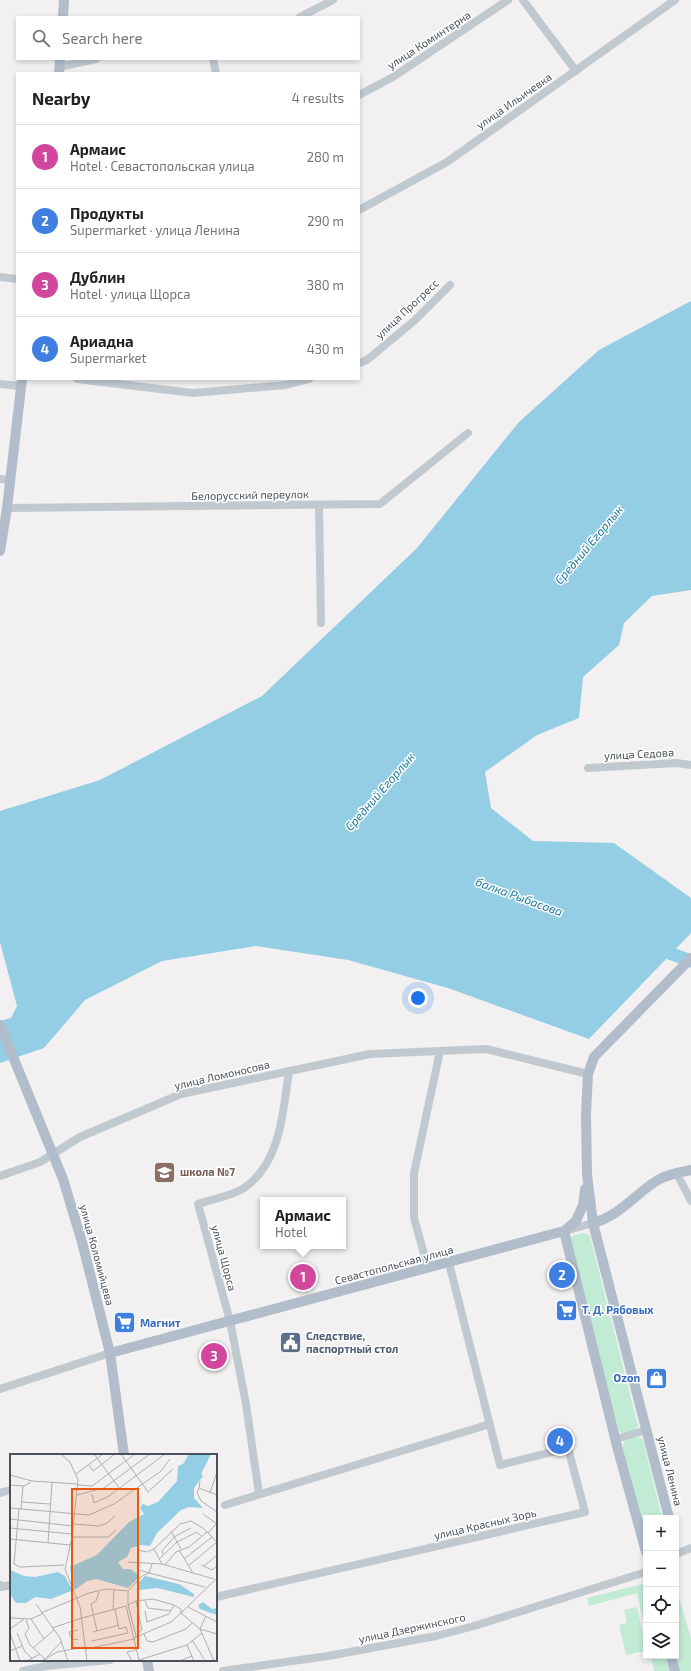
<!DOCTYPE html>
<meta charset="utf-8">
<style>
:root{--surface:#fff;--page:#f2f2f2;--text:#202124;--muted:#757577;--line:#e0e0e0;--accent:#2a67d2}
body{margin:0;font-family:"Exo 2",sans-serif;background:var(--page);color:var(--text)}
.controls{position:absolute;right:12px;bottom:12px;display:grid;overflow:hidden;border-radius:0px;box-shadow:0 2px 6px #0003}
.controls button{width:36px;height:36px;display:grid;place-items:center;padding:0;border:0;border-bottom:1px solid var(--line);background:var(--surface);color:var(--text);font:20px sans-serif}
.you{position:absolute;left:418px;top:998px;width:14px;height:14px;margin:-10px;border:3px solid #fff;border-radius:50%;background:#1a73e8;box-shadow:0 0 0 6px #1a73e833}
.badge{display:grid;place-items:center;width:26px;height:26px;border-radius:50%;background:var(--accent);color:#fff;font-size:13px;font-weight:700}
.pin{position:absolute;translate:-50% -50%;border:2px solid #fff;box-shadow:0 1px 4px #0006}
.popup{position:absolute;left:260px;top:1197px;width:86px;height:52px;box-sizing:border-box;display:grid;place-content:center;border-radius:0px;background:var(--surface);filter:drop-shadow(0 1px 3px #0005);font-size:13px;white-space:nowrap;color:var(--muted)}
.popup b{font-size:15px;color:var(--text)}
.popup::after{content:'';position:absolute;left:50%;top:100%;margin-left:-8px;border:8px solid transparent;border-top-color:var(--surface)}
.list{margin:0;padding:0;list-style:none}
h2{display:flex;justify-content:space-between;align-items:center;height:52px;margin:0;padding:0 16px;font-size:17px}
h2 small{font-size:13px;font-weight:400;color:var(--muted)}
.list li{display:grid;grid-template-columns:26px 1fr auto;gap:12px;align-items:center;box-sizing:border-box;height:64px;padding:0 16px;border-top:1px solid var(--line)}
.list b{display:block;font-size:15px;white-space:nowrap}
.list p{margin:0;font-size:13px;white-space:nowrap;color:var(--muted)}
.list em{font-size:13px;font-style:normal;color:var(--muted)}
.icon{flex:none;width:22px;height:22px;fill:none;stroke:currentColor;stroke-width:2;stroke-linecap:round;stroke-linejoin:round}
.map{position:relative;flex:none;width:691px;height:1671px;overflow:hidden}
.search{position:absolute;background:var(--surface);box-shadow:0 2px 6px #0003;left:16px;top:16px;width:344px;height:44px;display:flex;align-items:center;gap:10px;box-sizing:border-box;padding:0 14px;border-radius:0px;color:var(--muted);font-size:15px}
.panel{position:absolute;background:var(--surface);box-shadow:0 2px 6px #0003;left:16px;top:72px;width:344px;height:308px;border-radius:0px}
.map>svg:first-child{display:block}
.green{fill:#c2ebd5}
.water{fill:#93cee4}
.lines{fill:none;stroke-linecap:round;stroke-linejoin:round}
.river{stroke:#93cee4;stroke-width:13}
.minor{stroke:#c1c9d0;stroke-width:8}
.major{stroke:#b2bdcc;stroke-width:10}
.labels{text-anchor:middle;stroke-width:3;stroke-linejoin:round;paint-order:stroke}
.street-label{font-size:11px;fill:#49515b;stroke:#fff}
.education-label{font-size:11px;font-weight:bold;fill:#785e54;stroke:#fff;text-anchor:start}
.shop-label{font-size:11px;font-weight:bold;fill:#366cbe;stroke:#fff;text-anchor:start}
.service-label{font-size:11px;font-weight:bold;fill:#4e5e75;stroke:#fff;text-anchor:start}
.water-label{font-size:12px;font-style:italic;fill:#19799e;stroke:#fff}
.inset-road{fill:none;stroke:#aeb0b4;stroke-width:1}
.view{fill:#e8590c;fill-opacity:0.15;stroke:#e8590c;stroke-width:2}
.inset-edge{fill:none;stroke:#49515b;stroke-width:2}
</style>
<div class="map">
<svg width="691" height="1671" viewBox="0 0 691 1671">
<rect width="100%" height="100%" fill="#f2f0f0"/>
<!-- green -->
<path class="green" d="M583,1233L587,1234L590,1236L638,1426C634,1431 627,1433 621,1433L618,1430L570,1240L572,1236Z
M636,1437L641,1438L643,1440L662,1518H646V1540L623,1450C622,1440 628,1439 636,1437Z
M646,1583V1633L637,1593L589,1606L587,1598Z
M676,1587L691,1638V1671H680L676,1655Z
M637,1607L646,1651L626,1655L619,1625L627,1623L624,1610Z
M651,1656H667L671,1671H654Z"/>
<!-- water -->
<path class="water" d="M691,301V590L652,596L624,623L619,645L583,677L579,718L537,735L485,772L491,808L533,841L614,843L691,898V933L589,1039L448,988L348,960L256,946L162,961L85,1000L44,1048L0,1063V1021L11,1018L17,1006L0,942V811L100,780L262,696L417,548L519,422L599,350Z"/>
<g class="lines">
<!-- river -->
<path class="river" d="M655,948L691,961"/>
<!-- minor -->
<path class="minor" d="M523,0L576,71
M300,17L333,0
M213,59L216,73
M59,67L96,59
M359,95L393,77L508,0
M359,210L447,162L675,0
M0,277L17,279
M359,363L367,360L414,321L450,285
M77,379L193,393L286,385L309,379
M0,384L20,386
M0,479L10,480
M319,505L321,623
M7,508L380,504L468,433
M588,768L676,763L691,765
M676,1172L691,1201
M0,1176L40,1162L80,1137L181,1094L370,1054L486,1049L588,1074
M565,1231L593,1223
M428,1268L414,1218V1173L440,1051
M0,1389L110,1353
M616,1439L647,1430
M0,1493L11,1490
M259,1494L246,1404L230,1321L198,1204C210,1200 234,1195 244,1188C281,1163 283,1111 289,1071
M225,1505L490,1424
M676,1554L691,1548
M0,1585L1,1587L11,1585
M216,1597L585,1512L568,1448L500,1465L449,1263
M23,1671L46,1666L110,1660
M223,1671L328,1656L436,1636L474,1626L646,1572"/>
<!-- major -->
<path class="major" d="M63,17L64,0
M59,73L60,59
M0,551L7,508L22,379
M0,1025L63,1179L82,1242L110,1353L124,1455
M593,1223C620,1216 636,1193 658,1180C668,1174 680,1172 691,1170
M564,1231L618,1450L646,1552
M110,1353L564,1231L576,1221L583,1205L585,1189
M669,1518L593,1223L587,1174L586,1114L588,1074L594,1057L691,958
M671,1656L675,1671
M147,1660L149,1671"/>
</g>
<!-- icons -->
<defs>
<symbol id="school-square" viewBox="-11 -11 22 22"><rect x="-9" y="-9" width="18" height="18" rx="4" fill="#8d6e63" stroke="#fff"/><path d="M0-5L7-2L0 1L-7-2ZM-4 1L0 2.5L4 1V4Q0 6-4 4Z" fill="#fff"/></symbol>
<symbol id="supermarket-square" viewBox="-11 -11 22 22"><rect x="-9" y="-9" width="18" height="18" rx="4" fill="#3f7fe0" stroke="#fff"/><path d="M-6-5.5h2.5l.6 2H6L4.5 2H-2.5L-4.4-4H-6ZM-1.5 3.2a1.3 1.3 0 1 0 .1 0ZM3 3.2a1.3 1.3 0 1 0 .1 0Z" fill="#fff"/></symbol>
<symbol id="civic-square" viewBox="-11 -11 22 22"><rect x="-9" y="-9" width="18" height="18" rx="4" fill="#5c6f8a" stroke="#fff"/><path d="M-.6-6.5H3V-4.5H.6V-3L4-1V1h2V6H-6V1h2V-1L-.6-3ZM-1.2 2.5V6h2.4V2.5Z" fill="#fff"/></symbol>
<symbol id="shop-square" viewBox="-11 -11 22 22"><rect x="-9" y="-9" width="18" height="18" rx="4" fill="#3f7fe0" stroke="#fff"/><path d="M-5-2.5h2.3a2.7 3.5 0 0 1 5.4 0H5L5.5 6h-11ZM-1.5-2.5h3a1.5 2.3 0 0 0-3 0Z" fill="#fff"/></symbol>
</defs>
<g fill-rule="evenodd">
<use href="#school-square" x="152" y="1160" width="25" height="25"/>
<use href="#supermarket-square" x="554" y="1298" width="25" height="25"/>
<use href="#supermarket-square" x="112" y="1310" width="25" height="25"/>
<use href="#civic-square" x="278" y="1330" width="25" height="25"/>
<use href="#shop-square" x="644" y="1366" width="25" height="25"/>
</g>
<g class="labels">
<!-- street labels -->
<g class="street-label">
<text transform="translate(429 40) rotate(-33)" y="4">улица Коминтерна</text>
<text transform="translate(514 101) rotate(-35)" y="4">улица Ильичевка</text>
<text transform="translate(407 309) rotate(-43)" y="4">улица Прогресс</text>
<text transform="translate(250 495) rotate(-1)" y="4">Белорусский переулок</text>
<text transform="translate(639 754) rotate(-3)" y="4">улица Седова</text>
<text transform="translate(222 1075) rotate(-13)" y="4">улица Ломоносова</text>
<text transform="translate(97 1255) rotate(75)" y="4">улица Коломийцева</text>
<text transform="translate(224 1258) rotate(75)" y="4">улица Щорса</text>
<text transform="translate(394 1265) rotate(-15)" y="4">Севастопольская улица</text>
<text transform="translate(670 1471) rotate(76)" y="4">улица Ленина</text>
<text transform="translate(485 1524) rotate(-13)" y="4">улица Красных Зорь</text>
<text transform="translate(412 1628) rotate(-12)" y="4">улица Дзержинского</text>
</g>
<!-- education labels -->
<g class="education-label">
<text x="180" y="1176">школа №7</text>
</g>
<!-- shop labels -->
<g class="shop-label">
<text x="582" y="1314">Т. Д. Рябовых</text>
<text x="140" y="1327">Магнит</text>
<text x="640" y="1382" text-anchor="end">Ozon</text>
</g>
<!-- service labels -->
<g class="service-label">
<text x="306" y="1340">Следствие,<tspan x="306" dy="13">паспортный стол</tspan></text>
</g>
<!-- water labels -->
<g class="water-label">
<text transform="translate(589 545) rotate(-50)" y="4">Средний Егорлык</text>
<text transform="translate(380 792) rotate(-49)" y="4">Средний Егорлык</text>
<text transform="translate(519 897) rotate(20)" y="4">балка Рыбасова</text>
</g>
</g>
<!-- overview -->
<g transform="translate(10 1454)">
<rect width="207" height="207" fill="#f2f0f0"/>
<path d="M179,0H201L191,20L193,22L184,34V44L193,54L179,53L171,56L147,79L140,92L131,91L121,94L117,103L108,108L113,115H120L130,122L118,134L86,125L77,127L66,135L41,145L25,143L16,149H6L0,140V116L14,122L25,123L48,118L55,122L60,132H63L60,113L87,101L119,68L134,60L130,54L133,50L138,52L148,48L167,27L168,12L173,10ZM135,122L169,130L184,140V143L147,134L129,136L128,129ZM193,148L202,155L207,154V161L190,155L188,151Z" fill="#93cee4"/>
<path class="inset-road" d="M51,0L60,8L68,26L62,83L55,115L70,153L77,207M84,0L110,35M111,0L138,38L163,15M79,11L83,17L105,0M66,20L93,0M0,21L22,27L67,30M190,27L189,34L207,41M0,31L14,32L21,28M68,31L82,32L125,0M189,34L187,38L191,47L207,58M200,39L207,18M82,40L84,49L99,42L155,0M67,41L94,34L140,0M11,48L40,50M0,54L79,61L104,50L151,17L160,5M9,55L4,110L10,113L54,111M11,55L13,32M193,60L207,70M0,65L63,72M64,70L89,72L97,69L105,62M0,74L62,80M161,77L171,95M198,79L207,69M62,83H98L106,76M0,85L60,91M38,89L42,29M128,96L137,98L144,95M169,96L183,119M153,100L152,97L164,83L181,74M149,105L167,88L187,78L192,83M174,105L202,83M118,108L152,110L204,125M152,110L144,95L170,70L181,67L193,74L207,88M155,111L166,98L179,93L197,78M191,111L202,116L207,112M178,112L207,88M194,112L207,101M130,116L139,119L142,110M126,147L132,176L129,178M135,147L138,154L161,157M26,150L50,184L58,207M118,151L126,147L143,145L164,151L171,155V159L207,124M116,152L129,206M178,153L207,168M103,155L104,135M135,157L137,168L159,160L164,151M31,159L79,139L97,135L118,137M0,164L21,165L32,160M72,164L116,152M21,165L34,185M16,166L19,174L15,180L20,191L35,205M42,174L72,164M0,175L14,165M190,175L204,207M190,175L196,162M68,176L59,178L62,186L68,185M87,177L81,150L86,147L89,138M83,178L109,171M0,179L10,207M7,179L15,198L22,204M134,180L137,187L143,188L176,175L182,169M126,183L161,168L171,159L190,175L207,180M124,186L126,182L118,151V137L132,122L139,119L195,133M182,186L194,205M82,187L118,179L116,173L109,175L105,155M177,191L184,207M23,194L44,176M76,195L124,185M0,197L12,192M37,203L52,187M129,206L177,191L192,179M17,207L30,200M32,207L47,198L75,193M122,207L117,198L126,196M170,207L182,202"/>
<path class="view" d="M62,35H128V194H62Z"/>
<rect width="207" height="207" class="inset-edge"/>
</g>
</svg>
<div class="controls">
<button>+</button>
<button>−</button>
<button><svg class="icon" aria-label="locate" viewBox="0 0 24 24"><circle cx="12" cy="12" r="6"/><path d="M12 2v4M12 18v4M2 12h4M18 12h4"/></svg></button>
<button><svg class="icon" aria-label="layers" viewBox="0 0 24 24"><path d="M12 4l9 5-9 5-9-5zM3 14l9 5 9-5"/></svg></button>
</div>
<div class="you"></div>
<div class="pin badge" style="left:303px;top:1277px;background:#d1479c">1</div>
<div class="popup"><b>Армаис</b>Hotel</div>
<div class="pin badge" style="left:562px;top:1275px;background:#3f7fe0">2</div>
<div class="pin badge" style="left:214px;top:1356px;background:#d1479c">3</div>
<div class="pin badge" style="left:560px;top:1441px;background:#3f7fe0">4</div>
<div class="search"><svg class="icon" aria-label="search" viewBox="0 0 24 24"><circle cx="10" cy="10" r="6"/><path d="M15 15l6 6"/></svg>Search here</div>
<section class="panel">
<h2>Nearby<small>4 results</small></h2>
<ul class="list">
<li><span class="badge" style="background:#d1479c">1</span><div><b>Армаис</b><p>Hotel · Севастопольская улица</p></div><em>280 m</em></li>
<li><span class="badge" style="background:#3f7fe0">2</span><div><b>Продукты</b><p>Supermarket · улица Ленина</p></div><em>290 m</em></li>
<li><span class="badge" style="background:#d1479c">3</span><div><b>Дублин</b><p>Hotel · улица Щорса</p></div><em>380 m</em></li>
<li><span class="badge" style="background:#3f7fe0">4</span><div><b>Ариадна</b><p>Supermarket</p></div><em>430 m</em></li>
</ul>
</section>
</div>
